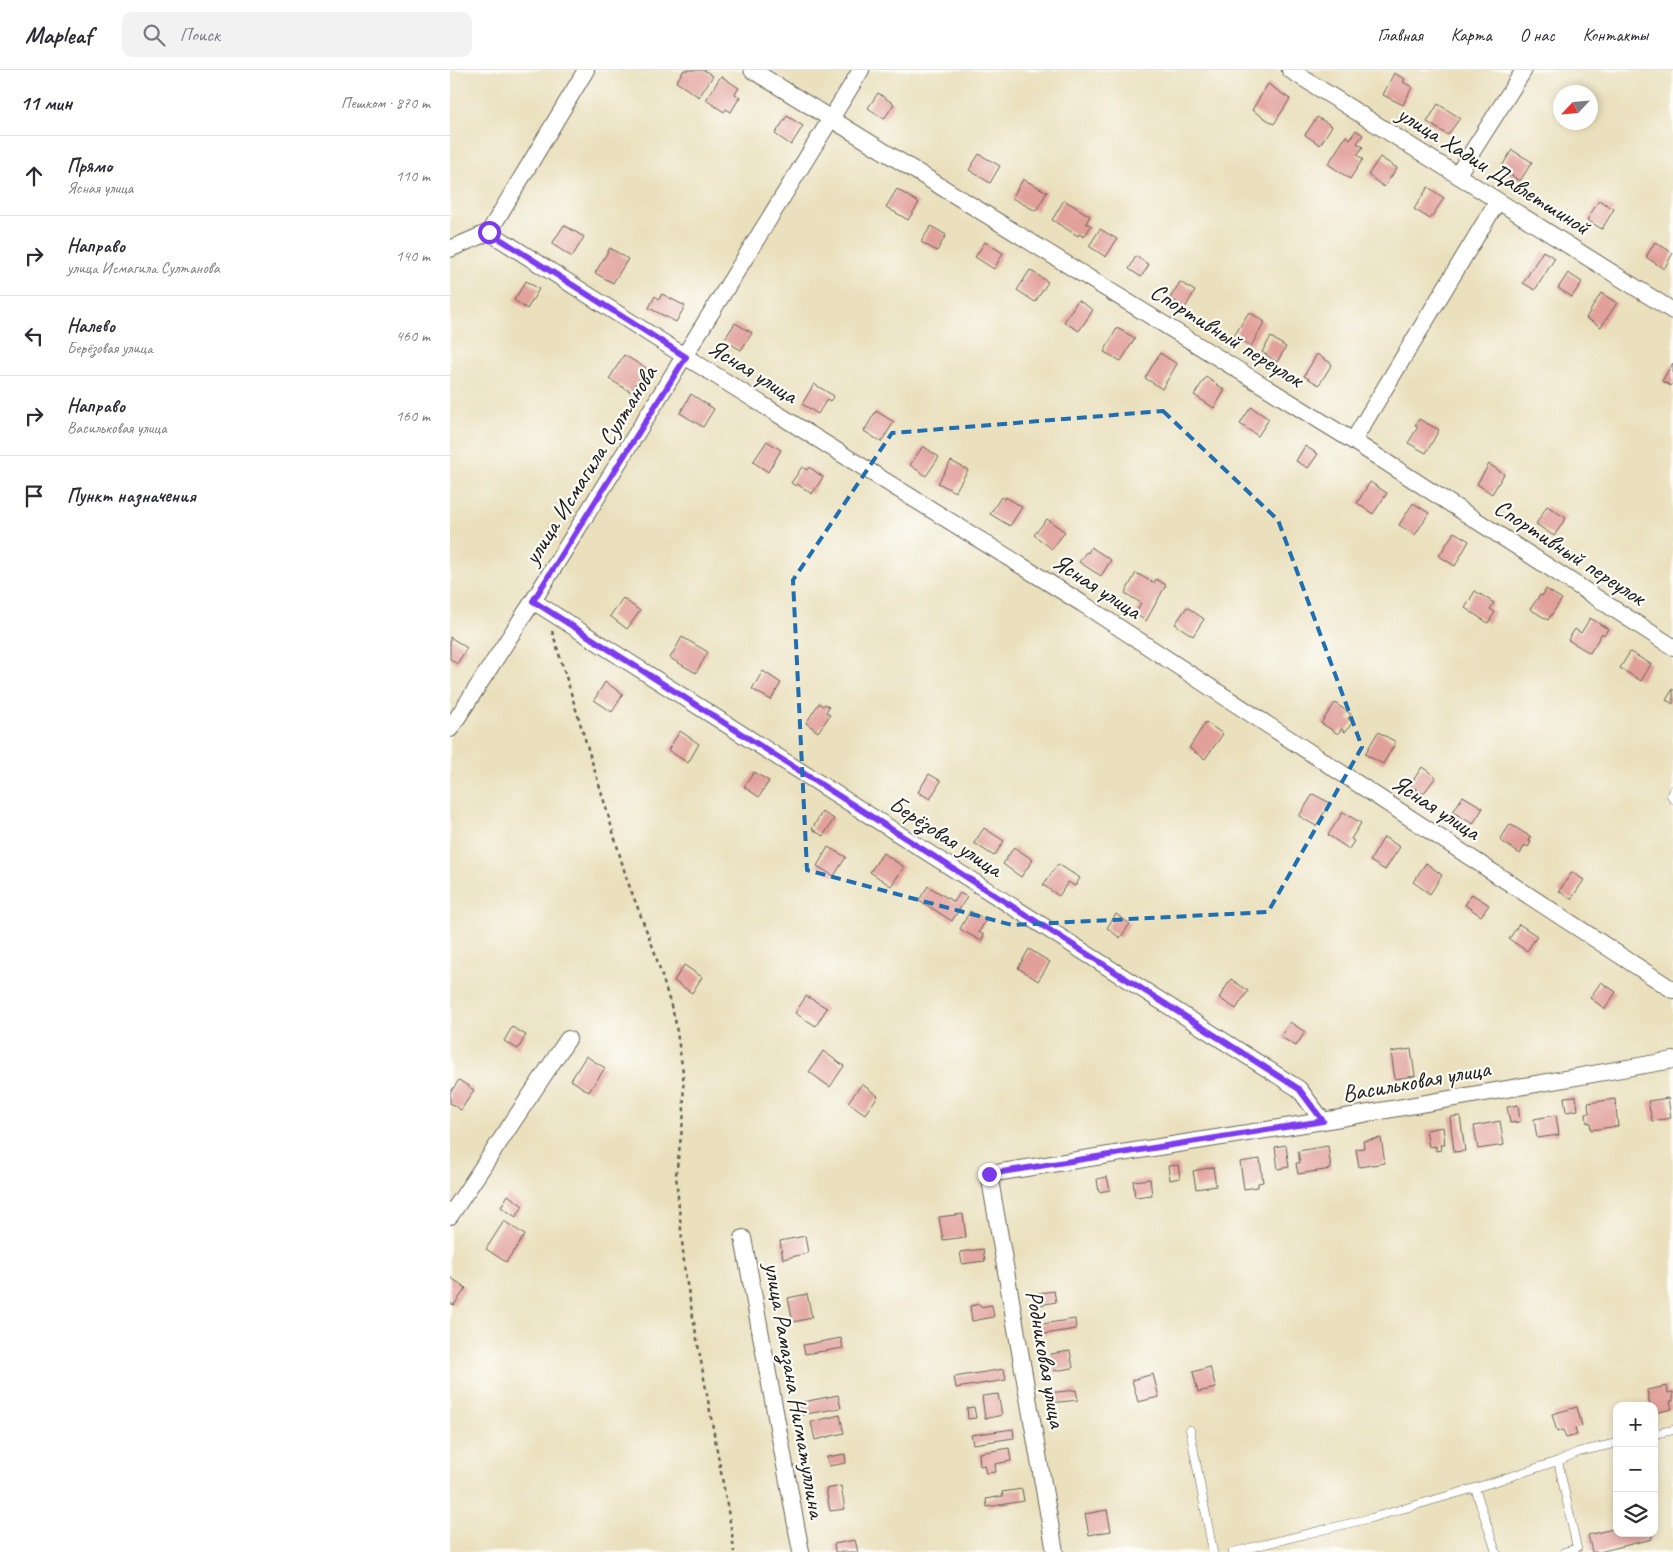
<!DOCTYPE html>
<html lang="ru">
<meta charset="utf-8">
<style>
:root{--surface:#fff;--page:#f2f2f3;--text:#2b2b33;--muted:#7c7c81;--line:#e1e1e2}
body{margin:0;font-family:Caveat,sans-serif;background:var(--page);color:var(--text)}
.controls{position:absolute;right:15px;bottom:15px;display:grid;overflow:hidden;border-radius:10px;box-shadow:0 2px 8px #0003}
.controls button{width:45px;height:45px;display:grid;place-items:center;padding:0;border:0;border-bottom:1px solid var(--line);background:var(--surface);color:var(--text);font:25px sans-serif}
.compass{position:absolute;left:1103px;top:15px;width:45px;height:45px;border-radius:50%;background:var(--surface);box-shadow:0 2px 8px #0003;rotate:244deg}
.stop{position:absolute;width:15px;height:15px;margin:-11px;border:4px solid #7c3aed;border-radius:50%;background:#fff}
.stop.end{background:#7c3aed;border-color:#fff;box-shadow:0 1px 5px #0008}
.list{margin:0;padding:0;list-style:none}
h2{display:flex;justify-content:space-between;align-items:center;height:65px;margin:0;padding:0 20px;font-size:21px}
h2 small{font-size:16px;font-weight:400;color:var(--muted)}
.list li{display:grid;grid-template-columns:32px 1fr auto;gap:15px;align-items:center;box-sizing:border-box;height:80px;padding:0 20px;border-top:1px solid var(--line)}
.list b{display:block;font-size:19px;white-space:nowrap}
.list p{margin:0;font-size:16px;white-space:nowrap;color:var(--muted)}
.list em{font-size:16px;font-style:normal;color:var(--muted)}
.icon{flex:none;width:28px;height:28px;fill:none;stroke:currentColor;stroke-width:2;stroke-linecap:round;stroke-linejoin:round}
.map{position:relative;flex:none;width:1223px;height:1482px;overflow:hidden}
header{display:flex;align-items:center;gap:30px;box-sizing:border-box;height:70px;padding:0 25px;background:var(--surface);border-bottom:1px solid var(--line)}
header strong{font-size:24px}
nav{display:flex;gap:28px;margin-inline-start:auto;font-size:18px}
.search{width:350px;height:45px;background:var(--page);display:flex;align-items:center;gap:12px;box-sizing:border-box;padding:0 18px;border-radius:10px;color:var(--muted);font-size:19px}
main{display:flex}
aside{flex:1;background:var(--surface)}
.map>svg:first-child{display:block}
.building{fill:#e2a09b}
.lines{fill:none;stroke-linecap:round;stroke-linejoin:round}
.service-casing{stroke:#646154;stroke-width:9}
.minor-casing{stroke:#646154;stroke-width:18}
.path{stroke:#646154;stroke-width:2.5;stroke-dasharray:4 4;stroke-linecap:butt}
.service{stroke:#fff;stroke-width:8}
.minor{stroke:#fff;stroke-width:16}
.route{stroke:#7c3aed;stroke-width:6}
.marked{fill:none;stroke:#1f6fb2;stroke-width:4;stroke-dasharray:10 6;stroke-linejoin:round}
.labels{text-anchor:middle;stroke-width:4.5;stroke-linejoin:round;paint-order:stroke}
.street-label{font-size:24px;fill:#1c1c1c;stroke:#fdfcf7}
</style>
<header>
<strong>Mapleaf</strong>
<div class="search"><svg class="icon" aria-label="search" viewBox="0 0 24 24"><circle cx="10" cy="10" r="6"/><path d="M15 15l6 6"/></svg>Поиск</div>
<nav><a>Главная</a><a>Карта</a><a>О нас</a><a>Контакты</a></nav>
</header>
<main>
<aside>
<h2>11 мин<small>Пешком · 870 m</small></h2>
<ul class="list">
<li><svg class="icon" aria-label="ahead" viewBox="0 0 24 24"><path d="M12 20V5M6 11l6-6 6 6"/></svg><div><b>Прямо</b><p>Ясная улица</p></div><em>110 m</em></li>
<li><svg class="icon" aria-label="right" viewBox="0 0 24 24"><path d="M7 20v-9h11M14 6l5 5-5 5"/></svg><div><b>Направо</b><p>улица Исмагила Султанова</p></div><em>140 m</em></li>
<li><svg class="icon" aria-label="left" viewBox="0 0 24 24"><path d="M17 20v-9H6M10 6l-5 5 5 5"/></svg><div><b>Налево</b><p>Берёзовая улица</p></div><em>460 m</em></li>
<li><svg class="icon" aria-label="right" viewBox="0 0 24 24"><path d="M7 20v-9h11M14 6l5 5-5 5"/></svg><div><b>Направо</b><p>Васильковая улица</p></div><em>160 m</em></li>
<li><svg class="icon" aria-label="arrive" viewBox="0 0 24 24"><path d="M6 21V4h12l-3 4 3 4H6"/></svg><div><b>Пункт назначения</b></div></li>
</ul>
</aside>
<div class="map">
<svg width="1223" height="1482" viewBox="0 0 1223 1482">
<rect width="100%" height="100%" fill="#fdfcf7"/>
<filter id="ink" filterUnits="userSpaceOnUse"><feTurbulence type="fractalNoise" baseFrequency=".02" numOctaves="2"/><feDisplacementMap in="SourceGraphic" scale="10" xChannelSelector="R" yChannelSelector="G"/><feConvolveMatrix kernelMatrix="1 2 1 2 8 2 1 2 1" color-interpolation-filters="sRGB"/></filter>
<filter id="wash" filterUnits="userSpaceOnUse"><feTurbulence type="fractalNoise" baseFrequency=".0096" numOctaves="4" result="noise"/><feDisplacementMap in="SourceGraphic" scale="20" xChannelSelector="R" yChannelSelector="G"/><feGaussianBlur stdDeviation="1.12" result="paint"/><feColorMatrix in="noise" values="0 0 0 0 0 0 0 0 0 0 0 0 0 0 0 0 0 1.4 0 .05"/><feComposite in="paint" operator="in"/></filter>
<g filter="url(#wash)">
<rect width="100%" height="100%" fill="#eae0bd"/>
<g id="blocks">
<!-- building -->
<path class="building" d="M234,0H254L263,6L249,27L226,12Z
M944,3L955,9L953,12L962,17L953,35L933,25Z
M271,6L289,18L285,24L290,27L281,42L276,39L274,42L256,30Z
M818,14L840,29L824,54L802,40Z
M428,23L444,34L434,49L418,38Z
M988,34L1010,48L998,65L977,52Z
M337,46L353,56L341,75L325,64Z
M867,47L882,56L870,75L855,65Z
M906,60L913,65L907,73L913,77L907,85L913,89L900,109L878,94L896,66L900,69Z
M1062,80L1082,92L1070,111L1050,99Z
M529,84L550,96L540,113L519,100Z
M930,87L947,98L934,117L918,105Z
M573,109L597,122L586,141L562,128Z
M978,117L994,128L980,149L964,139Z
M447,119L469,133L458,150L436,137Z
M614,130L640,146L636,153L641,156L634,167L629,164L628,166L602,150Z
M1149,130L1164,139L1152,159L1137,150Z
M114,155L134,167L122,187L102,174Z
M481,156L496,165L487,181L471,172Z
M650,159L667,169L656,187L639,176Z
M535,172L553,183L544,199L525,187Z
M1205,172L1223,183L1214,199L1196,187Z
M160,178L178,189L163,213L145,203Z
M1093,181L1105,188L1085,220L1073,213Z
M686,186L699,195L691,207L679,199Z
M580,200L598,212L585,232L567,220Z
M1118,203L1132,212L1122,227L1108,218Z
M76,211L89,219L77,239L64,230Z
M730,212L745,221L735,238L720,228Z
M1151,223L1167,233L1151,257L1136,248Z
M212,224L235,236L226,252L199,238L205,226L209,229Z
M628,230L643,240L629,261L614,252Z
M799,242L815,252L801,276L784,266Z
M285,253L302,263L291,280L274,270Z
M667,258L685,268L671,291L654,282Z
M821,267L836,277L827,292L812,282Z
M710,283L727,294L712,319L695,308Z
M867,284L882,294L869,315L854,306Z
M174,285L196,298L181,322L159,309Z
M1223,293V313L1221,316L1212,311Z
M756,307L775,320L764,338L744,325Z
M364,314L384,326L380,331L377,329L368,344L352,334Z
M241,324L264,339L253,357L230,343Z
M801,337L819,349L808,366L790,354Z
M426,341L444,352L431,372L414,361Z
M969,349L989,360L976,383L958,373L968,357L965,355Z
M317,371L331,380L318,402L303,392Z
M473,376L489,387L476,406L460,395Z
M855,376L868,384L858,398L846,391Z
M501,391L518,400L505,422L488,413Z
M1039,394L1054,404L1042,424L1027,414Z
M352,397L357,400L359,397L373,407L362,424L347,414L346,416L341,413Z
M920,412L937,423L923,444L907,433Z
M551,427L555,429L556,427L572,437L560,456L540,444Z
M963,433L979,443L965,465L949,455Z
M1097,436L1116,448L1104,466L1086,454Z
M597,449L615,462L602,479L584,465Z
M1004,462L1019,471L1005,496L989,486Z
M641,477L661,490L651,506L629,492L636,482L638,483Z
M686,503L704,513L706,509L716,515L696,551L685,544L691,533L675,523Z
M1096,519L1112,529L1098,550L1080,539L1090,525L1092,526Z
M1025,521L1044,533L1040,539L1045,542L1038,553L1015,538Z
M173,528L190,541L177,559L160,546Z
M737,537L754,549L743,566L725,554Z
M1140,548L1158,559L1154,565L1152,563L1140,583L1118,570L1125,559L1131,563Z
M0,567L17,578L7,594L0,589Z
M232,567L258,582L246,603L220,588Z
M1180,582L1201,594L1191,611L1170,598Z
M313,601L331,613L321,630L302,619Z
M155,612L173,624L162,642L144,630Z
M1223,619V634L1216,630Z
M369,633L373,636L375,634L379,637L376,642L380,645L368,662L356,653Z
M885,633L901,644L898,649L903,652L895,662L891,659L888,664L871,653Z
M756,652L773,664L755,689L739,678Z
M230,661L249,674L238,693L218,680Z
M928,662L946,672L933,694L915,684Z
M972,697L986,707L973,724L960,715Z
M304,702L319,711L309,727L294,717Z
M479,704L491,711L480,729L468,722Z
M863,724L880,733L866,756L849,746Z
M1013,726L1033,738L1023,754L1003,742Z
M372,742L384,749L373,766L362,759Z
M893,742L911,753L901,769L904,771L899,779L878,765Z
M1060,754L1081,767L1079,771L1081,772L1078,777L1075,775L1070,784L1050,770Z
M534,758L554,771L544,786L524,773Z
M934,767L950,777L935,800L920,791Z
M378,777L396,787L384,806L367,796Z
M564,777L583,790L571,807L553,794Z
M433,783L454,797L441,816L420,802Z
M976,793L992,805L980,824L963,812Z
M608,794L630,808L625,816L618,812L609,826L593,815Z
M1122,802L1134,810L1121,829L1109,821Z
M478,816L504,832L510,823L517,827L502,851L469,830Z
M1022,824L1039,835L1031,846L1015,835Z
M520,841L536,850L529,862L534,865L531,871L510,859Z
M666,844L680,854L670,868L657,858Z
M1069,854L1087,866L1077,881L1059,869Z
M579,879L600,892L588,911L568,898Z
M234,895L252,907L242,923L224,911Z
M781,909L798,921L786,939L769,928Z
M1151,912L1166,922L1155,939L1140,928Z
M356,926L377,938L366,956L345,943Z
M840,952L855,962L846,976L831,967Z
M62,957L76,965L68,979L54,971Z
M961,979L965,1006L945,1009L941,982Z
M373,981L394,996L380,1017L359,1002Z
M136,986L155,998L139,1022L121,1010Z
M9,1010L24,1020L11,1040L0,1033V1023Z
M412,1014L428,1026L415,1044L398,1032Z
M1126,1026L1128,1040L1116,1042L1114,1027Z
M1218,1028L1221,1048L1202,1051L1198,1031Z
M1165,1029L1168,1056L1141,1060L1140,1052L1137,1053L1136,1044L1139,1043L1138,1033Z
M1068,1035L1070,1052L1060,1053L1057,1037Z
M1106,1045L1109,1065L1087,1068L1084,1049Z
M1010,1046L1015,1081L1004,1082L1000,1047Z
M1050,1051L1054,1075L1028,1079L1024,1056Z
M993,1057L995,1075H990L991,1080L986,1081V1076L979,1077L976,1060Z
M931,1068L935,1093L909,1097L906,1079L914,1078L913,1071Z
M836,1075L839,1097L828,1099L825,1077Z
M878,1076L881,1099L848,1104L846,1093H850L848,1081Z
M810,1089L813,1112L808,1113V1117L794,1119L790,1092Z
M728,1095L730,1108L720,1110L718,1096Z
M763,1097L766,1116L746,1119L743,1101Z
M657,1107L660,1120L649,1122L647,1109Z
M700,1109L702,1125L685,1127L683,1111Z
M58,1125L73,1136L66,1147L51,1137Z
M513,1144L516,1167L493,1170L489,1147Z
M54,1151L75,1165L56,1192L36,1179Z
M355,1166L358,1183L333,1189L330,1171Z
M533,1179L535,1191L512,1194L510,1182Z
M0,1207L16,1218L4,1235L0,1233Z
M604,1221L606,1232L590,1235L588,1223Z
M357,1224L362,1248L343,1252L338,1228Z
M530,1234V1237L542,1235L544,1247L522,1251L520,1236Z
M625,1249L626,1259L588,1265L586,1255Z
M391,1268L393,1278L355,1284L353,1275Z
M620,1281L623,1298L604,1301L601,1284Z
M760,1297L766,1318L748,1322L743,1302Z
M554,1299L556,1310L506,1318L504,1307Z
M703,1304L709,1327L688,1332L682,1310Z
M1217,1316L1218,1323L1223,1322V1331H1220L1222,1339L1204,1343V1336H1200L1197,1320Z
M626,1320L628,1330L600,1333L598,1323Z
M548,1324L552,1345L535,1349L532,1326Z
M388,1325L391,1338L350,1345L348,1333Z
M524,1337L526,1348L518,1349L517,1338Z
M1127,1337L1132,1356L1125,1358L1127,1365L1116,1368L1113,1360L1107,1362L1102,1344Z
M390,1345L394,1363L365,1370L361,1352Z
M563,1359L564,1368L523,1374L521,1365Z
M559,1378L561,1391L545,1394L546,1402L536,1403L534,1395L530,1396L529,1383Z
M395,1384L396,1393L379,1396L377,1387Z
M391,1416L395,1439L380,1441L376,1419Z
M572,1419L574,1431L537,1437L536,1429L553,1426L552,1422Z
M657,1440L661,1461L639,1465L635,1444Z
M1167,1458V1463H1201L1202,1469L1149,1482H1142L1138,1465Z
M405,1470L408,1482H385L384,1474Z"/>
</g>
</g>
<g filter="url(#ink)">
<use href="#blocks" fill-opacity="0" stroke="#646154" stroke-width="1"/>
<g class="lines">
<defs>
<path id="service" d="M1223,720L1221,725L1223,729
M740,1360L763,1482
M1204,1364L1223,1360
M1108,1391L1127,1478L1114,1482
M1025,1418L1046,1482
M783,1482L921,1448L1025,1418L1108,1391L1128,1382L1167,1373"/>
<path id="minor" d="M302,0L903,371L1223,577
M840,0C968,80 1095,161 1223,241
M1008,104L1074,0
M39,162L236,287L633,534L1223,920
M0,179L39,162L136,0
M903,371L1047,132
M83,531L849,1019L873,1051
M0,659L83,531L411,0
M0,1146L118,969
M293,1168L351,1482
M605,1482L539,1104L873,1051L1223,990"/>
</defs>
<!-- service casing -->
<use href="#service" class="service-casing"/>
<!-- minor casing -->
<use href="#minor" class="minor-casing"/>
<!-- path -->
<path class="path" d="M102,561L154,731L177,810L204,880L225,949L233,1002L234,1043L226,1105L235,1203L282,1463L284,1482"/>
<!-- service -->
<use href="#service" class="service"/>
<!-- minor -->
<use href="#minor" class="minor"/>
</g>
</g>
<g class="lines" filter="url(#ink)">
<!-- route -->
<path class="route" d="M39,162L236,287L83,531L849,1019L873,1051L539,1104"/>
</g>
<!-- marked area -->
<path class="marked" d="M713,341L828,450L912,677L818,842L562,855L357,800L343,510L442,363Z"/>
<g class="labels">
<!-- street labels -->
<g class="street-label">
<text transform="translate(1044 100) rotate(32)" y="8">улица Хадии Давлетшиной</text>
<text transform="translate(777 265) rotate(32)" y="8">Спортивный переулок</text>
<text transform="translate(303 301) rotate(32)" y="8">Ясная улица</text>
<text transform="translate(140 395) rotate(-58)" y="8">улица Исмагила Султанова</text>
<text transform="translate(1120 482) rotate(33)" y="8">Спортивный переулок</text>
<text transform="translate(647 516) rotate(33)" y="8">Ясная улица</text>
<text transform="translate(986 737) rotate(33)" y="8">Ясная улица</text>
<text transform="translate(496 766) rotate(33)" y="8">Берёзовая улица</text>
<text transform="translate(966 1011) rotate(-10)" y="8">Васильковая улица</text>
<text transform="translate(596 1289) rotate(80)" y="8">Родниковая улица</text>
<text transform="translate(345 1320) rotate(80)" y="8">улица Рамазана Нигматуллина</text>
</g>
</g>
</svg>
<div class="controls">
<button>+</button>
<button>−</button>
<button><svg class="icon" aria-label="layers" viewBox="0 0 24 24"><path d="M12 4l9 5-9 5-9-5zM3 14l9 5 9-5"/></svg></button>
</div>
<svg class="compass" viewBox="-18 -18 36 36"><path d="M0-13l5 13h-10z" fill="#e53935"/><path d="M0 13l5-13h-10z" fill="#7c7c81"/></svg>
<div class="stop" style="left:39px;top:162px"></div>
<div class="stop end" style="left:539px;top:1104px"></div>
</div>
</main>
